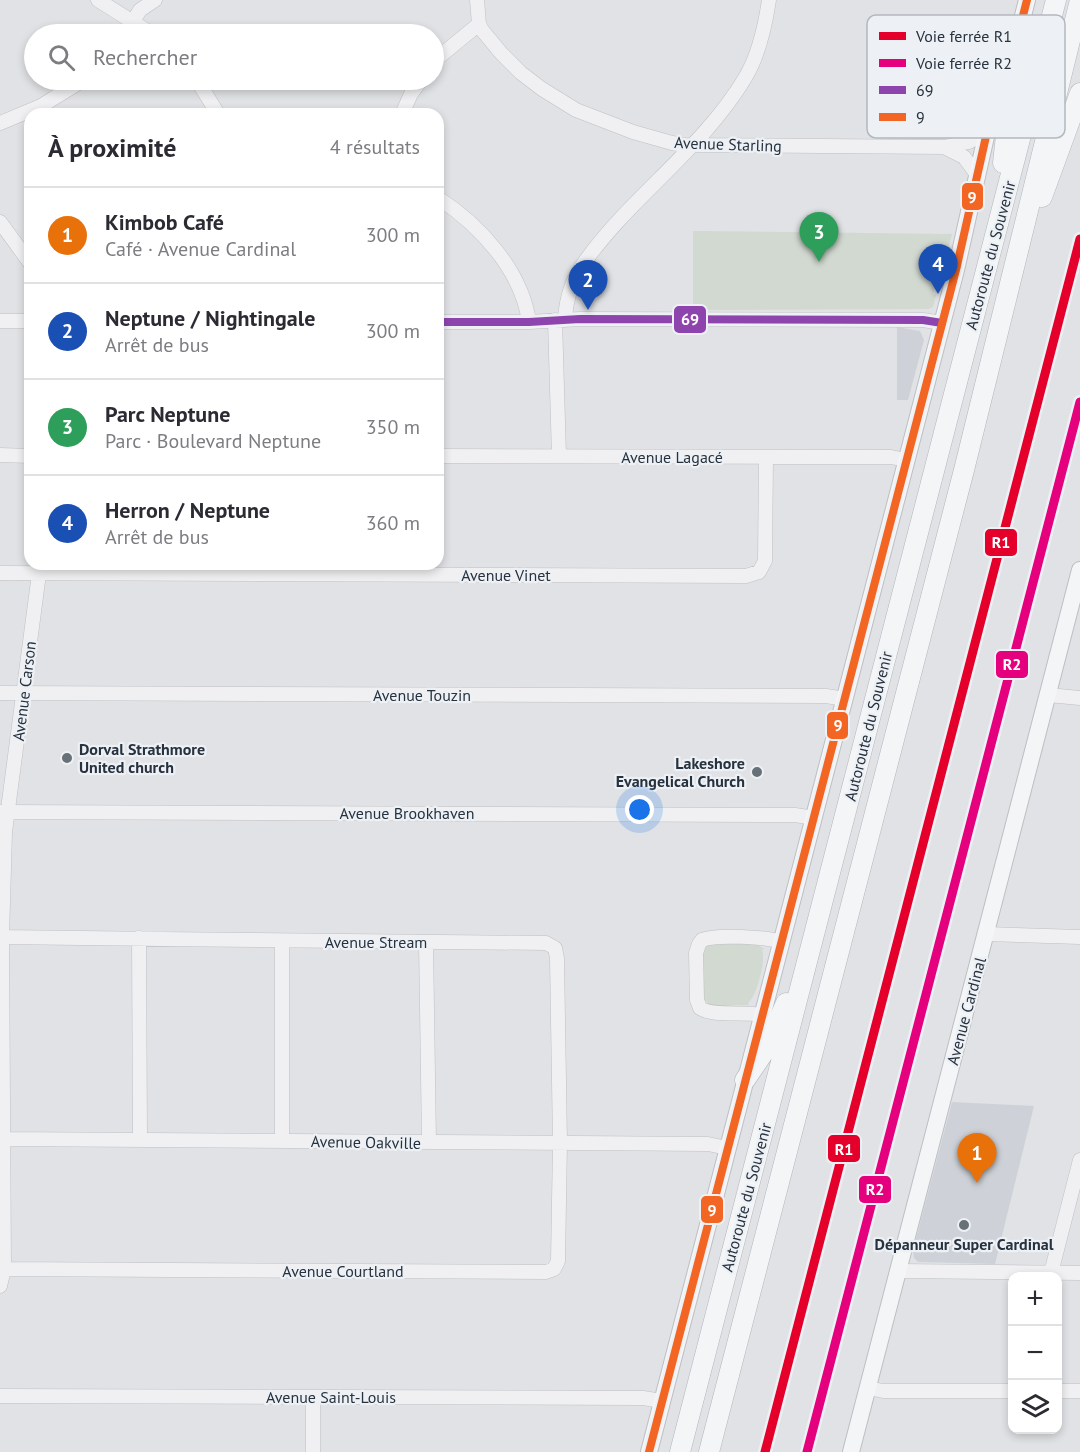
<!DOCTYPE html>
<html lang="fr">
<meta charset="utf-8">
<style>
:root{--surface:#fff;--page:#f2f2f3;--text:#2b2b33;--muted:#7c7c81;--line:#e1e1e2;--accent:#687078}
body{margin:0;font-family:"PT Sans",sans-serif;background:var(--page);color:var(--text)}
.controls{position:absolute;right:18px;bottom:18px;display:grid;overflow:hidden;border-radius:12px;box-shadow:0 3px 9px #0003}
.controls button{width:54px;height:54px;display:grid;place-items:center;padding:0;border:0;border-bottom:2px solid var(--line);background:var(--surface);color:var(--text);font:30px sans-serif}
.you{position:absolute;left:640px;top:810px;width:21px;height:21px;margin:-15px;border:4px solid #fff;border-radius:50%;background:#1a73e8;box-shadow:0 0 0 9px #1a73e833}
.badge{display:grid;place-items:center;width:39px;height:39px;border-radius:50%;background:var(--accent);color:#fff;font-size:20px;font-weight:700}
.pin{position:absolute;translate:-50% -50px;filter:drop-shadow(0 2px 3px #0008)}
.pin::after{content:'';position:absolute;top:32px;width:21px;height:18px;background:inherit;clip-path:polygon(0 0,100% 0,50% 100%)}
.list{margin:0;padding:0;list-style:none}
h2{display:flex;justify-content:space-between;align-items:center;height:78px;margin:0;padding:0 24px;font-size:26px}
h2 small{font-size:20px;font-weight:400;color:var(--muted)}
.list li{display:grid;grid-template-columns:39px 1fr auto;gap:18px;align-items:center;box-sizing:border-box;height:96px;padding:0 24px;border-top:2px solid var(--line)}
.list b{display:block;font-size:22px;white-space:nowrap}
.list p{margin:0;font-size:20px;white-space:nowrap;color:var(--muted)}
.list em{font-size:20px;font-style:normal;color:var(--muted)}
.icon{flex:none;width:33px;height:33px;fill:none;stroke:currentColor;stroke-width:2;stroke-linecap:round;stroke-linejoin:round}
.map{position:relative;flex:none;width:1080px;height:1452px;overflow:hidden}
.search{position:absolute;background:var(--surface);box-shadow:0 3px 9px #0003;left:24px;top:24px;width:420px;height:66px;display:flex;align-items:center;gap:15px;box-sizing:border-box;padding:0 21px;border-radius:33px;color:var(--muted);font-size:22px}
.panel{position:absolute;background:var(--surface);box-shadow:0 3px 9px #0003;left:24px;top:108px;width:420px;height:462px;border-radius:18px}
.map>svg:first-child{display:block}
.built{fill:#ced2d8}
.green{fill:#d1d9d0}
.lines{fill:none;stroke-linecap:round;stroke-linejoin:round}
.minor-casing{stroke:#bec0c3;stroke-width:15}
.major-casing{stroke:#bcbfc3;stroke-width:18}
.highway-casing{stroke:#b3b6ba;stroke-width:21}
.minor{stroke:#f0f0f2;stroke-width:14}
.major{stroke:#f4f5f6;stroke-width:16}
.highway{stroke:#f4f5f6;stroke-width:20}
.bus-1-casing{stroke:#edf1f5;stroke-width:12}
.bus-2-casing{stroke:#edf1f5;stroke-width:12}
.bus-1{stroke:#8e44ad;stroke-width:8}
.bus-2{stroke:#f26522;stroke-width:8}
.rail-1-casing{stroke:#edf1f5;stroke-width:14}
.rail-2-casing{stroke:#edf1f5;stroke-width:14}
.rail-1{stroke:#e4002b;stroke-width:9}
.rail-2{stroke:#e5007d;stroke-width:9}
.poi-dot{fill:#687078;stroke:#edf1f5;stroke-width:2}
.labels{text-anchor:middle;stroke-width:4.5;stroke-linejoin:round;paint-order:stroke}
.street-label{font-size:16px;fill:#27323e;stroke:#edf1f5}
.poi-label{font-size:16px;font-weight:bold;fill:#27323e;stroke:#edf1f5;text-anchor:start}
.key{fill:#edf1f5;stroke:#b2b8be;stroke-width:1.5}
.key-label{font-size:16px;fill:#27323e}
.line-badge{stroke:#edf1f5;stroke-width:2}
.badge-label{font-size:16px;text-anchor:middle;font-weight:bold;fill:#fff}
</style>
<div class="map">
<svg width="1080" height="1452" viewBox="0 0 1080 1452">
<rect width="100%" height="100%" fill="#e0e2e5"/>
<!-- built -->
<path class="built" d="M897,327L920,331L924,340L908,400H897Z
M952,1102L1034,1106L995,1264L918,1262L914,1258L913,1250Z"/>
<!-- green -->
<path class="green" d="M693,231L952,234L937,289H934L933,294L936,295L933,307L929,309L693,310Z
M711,944H756L764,949L762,950C766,960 757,996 748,1003L749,1005L711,1006L702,997V952L707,945Z"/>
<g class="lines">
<defs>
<path id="minor" d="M98,0L152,34
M477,0L479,24L482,30L501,53L521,73L542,89L576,110L633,132L672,143L685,145L944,147L969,142L987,132
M125,34L140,10L155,0
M434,61L479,24
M197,80L218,114
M402,114L411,94L421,80
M0,123L41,106L83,80
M944,147L964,157L978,176
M438,198C480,225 522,271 529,322
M0,222L30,263
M555,320L559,456
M565,320C566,299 573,277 586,260C633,195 703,148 745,78C759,55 765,27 769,0
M0,321H30
M438,322H529L580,319L923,320L942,323
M0,455L30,456
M438,456L891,457L906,460
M0,573L746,576L759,572L765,561L766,457
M0,693L826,696L845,699
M1048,695L1080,698
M0,812L795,815L814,818
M986,934L1080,937
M0,937C182,939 364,942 546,943L555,948L557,958L560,1143L558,1261L554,1269L546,1272L4,1269
M139,938L140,1140
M282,942V1141
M426,942L429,1142
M762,1015C744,1011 713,1017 700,1008L697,1000L696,953L699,944L702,940C716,934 766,937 782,942
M4,1139L708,1144L727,1148
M898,1271L1080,1273
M1051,1273L1080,1160
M0,1286L4,1269L2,937L5,832L40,566
M868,1388L883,1391H1012
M1058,1391H1080
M0,1396L643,1398L662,1401
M313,1397V1452"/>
<path id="major" d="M649,1452L956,270L998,83L1006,55L1018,35L1027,0
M851,1452L1080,570"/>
<path id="highway" d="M1003,163L1009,108L1019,58L1018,35
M1042,197L1080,93
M745,1080L766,1049L786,1003
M680,1452L1056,0
M709,1452L964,470L1080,0"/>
</defs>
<!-- minor casing -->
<use href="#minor" class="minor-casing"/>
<!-- major casing -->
<use href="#major" class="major-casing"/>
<!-- highway casing -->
<use href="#highway" class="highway-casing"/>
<!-- minor -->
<use href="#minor" class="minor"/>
<!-- major -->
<use href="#major" class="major"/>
<!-- highway -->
<use href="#highway" class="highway"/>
<defs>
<path id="bus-1" d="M438,322H529L580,319L923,320L942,323"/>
<path id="bus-2" d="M649,1452L956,270L998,83L1006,55L1018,35L1027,0"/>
</defs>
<!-- bus-1 casing -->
<use href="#bus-1" class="bus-1-casing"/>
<!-- bus-2 casing -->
<use href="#bus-2" class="bus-2-casing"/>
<!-- bus-1 -->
<use href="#bus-1" class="bus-1"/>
<!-- bus-2 -->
<use href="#bus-2" class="bus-2"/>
<defs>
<path id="rail-1" d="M765,1452L1080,239"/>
<path id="rail-2" d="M807,1452L1080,402"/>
</defs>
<!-- rail-1 casing -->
<use href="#rail-1" class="rail-1-casing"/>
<!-- rail-2 casing -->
<use href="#rail-2" class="rail-2-casing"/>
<!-- rail-1 -->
<use href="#rail-1" class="rail-1"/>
<!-- rail-2 -->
<use href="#rail-2" class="rail-2"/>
</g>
<!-- markers -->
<g class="poi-dot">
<circle cx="67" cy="758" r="6"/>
<circle cx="757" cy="772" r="6"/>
<circle cx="964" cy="1225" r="6"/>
</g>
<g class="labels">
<!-- street labels -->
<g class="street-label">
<text transform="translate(728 144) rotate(2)" y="6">Avenue Starling</text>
<text transform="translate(990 255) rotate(-75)" y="6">Autoroute du Souvenir</text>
<text x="672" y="463">Avenue Lagacé</text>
<text x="506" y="581">Avenue Vinet</text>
<text transform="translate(24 691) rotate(-83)" y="6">Avenue Carson</text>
<text x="422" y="701">Avenue Touzin</text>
<text transform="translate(868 726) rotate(-76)" y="6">Autoroute du Souvenir</text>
<text x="407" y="819">Avenue Brookhaven</text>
<text x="376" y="948">Avenue Stream</text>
<text transform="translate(966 1011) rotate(-75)" y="6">Avenue Cardinal</text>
<text transform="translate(366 1142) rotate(1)" y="6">Avenue Oakville</text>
<text transform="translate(746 1197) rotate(-75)" y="6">Autoroute du Souvenir</text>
<text x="343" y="1277">Avenue Courtland</text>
<text x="331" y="1403">Avenue Saint-Louis</text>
</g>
<!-- poi labels -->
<g class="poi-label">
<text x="79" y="755">Dorval Strathmore<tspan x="79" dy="18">United church</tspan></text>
<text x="745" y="769" text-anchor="end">Lakeshore<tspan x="745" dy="18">Evangelical Church</tspan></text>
<text x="964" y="1250" text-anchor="middle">Dépanneur Super Cardinal</text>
</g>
</g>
<!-- legend -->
<rect x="867" y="15" width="198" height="123" rx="9" class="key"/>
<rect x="879" y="32" width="27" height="8" fill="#e4002b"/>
<rect x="879" y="59" width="27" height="8" fill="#e5007d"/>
<rect x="879" y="86" width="27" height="8" fill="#8e44ad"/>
<rect x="879" y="113" width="27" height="8" fill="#f26522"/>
<g class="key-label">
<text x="916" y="42">Voie ferrée R1</text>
<text x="916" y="69">Voie ferrée R2</text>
<text x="916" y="96">69</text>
<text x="916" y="123">9</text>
</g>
<g class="line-badge">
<rect x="961" y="182" width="23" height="29" rx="6" fill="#f26522"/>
<rect x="673" y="305" width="34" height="29" rx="6" fill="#8e44ad"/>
<rect x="984" y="528" width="34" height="29" rx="6" fill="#e4002b"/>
<rect x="995" y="650" width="34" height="29" rx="6" fill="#e5007d"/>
<rect x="826" y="711" width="23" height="29" rx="6" fill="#f26522"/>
<rect x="827" y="1134" width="34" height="29" rx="6" fill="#e4002b"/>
<rect x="858" y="1175" width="34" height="29" rx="6" fill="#e5007d"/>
<rect x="700" y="1195" width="24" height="29" rx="6" fill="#f26522"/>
</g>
<g class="badge-label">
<text x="972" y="203">9</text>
<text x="690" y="325">69</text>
<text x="1001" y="548">R1</text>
<text x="1012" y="670">R2</text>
<text x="838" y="731">9</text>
<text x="844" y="1155">R1</text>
<text x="875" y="1195">R2</text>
<text x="712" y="1216">9</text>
</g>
</svg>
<div class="controls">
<button>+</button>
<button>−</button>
<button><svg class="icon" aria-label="layers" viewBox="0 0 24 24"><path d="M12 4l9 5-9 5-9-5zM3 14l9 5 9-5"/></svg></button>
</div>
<div class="you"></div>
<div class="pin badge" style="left:977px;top:1183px;background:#e8710a">1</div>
<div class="pin badge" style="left:588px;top:310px;background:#1a4fb4">2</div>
<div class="pin badge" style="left:819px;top:262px;background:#2e9e5b">3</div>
<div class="pin badge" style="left:938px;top:294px;background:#1a4fb4">4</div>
<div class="search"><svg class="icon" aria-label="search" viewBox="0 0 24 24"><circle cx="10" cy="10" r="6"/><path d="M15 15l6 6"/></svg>Rechercher</div>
<section class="panel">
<h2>À proximité<small>4 résultats</small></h2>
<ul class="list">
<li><span class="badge" style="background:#e8710a">1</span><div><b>Kimbob Café</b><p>Café · Avenue Cardinal</p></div><em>300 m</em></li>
<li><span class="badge" style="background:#1a4fb4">2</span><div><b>Neptune / Nightingale</b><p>Arrêt de bus</p></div><em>300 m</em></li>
<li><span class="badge" style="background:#2e9e5b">3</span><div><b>Parc Neptune</b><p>Parc · Boulevard Neptune</p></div><em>350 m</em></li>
<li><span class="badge" style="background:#1a4fb4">4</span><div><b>Herron / Neptune</b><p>Arrêt de bus</p></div><em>360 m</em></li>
</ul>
</section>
</div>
